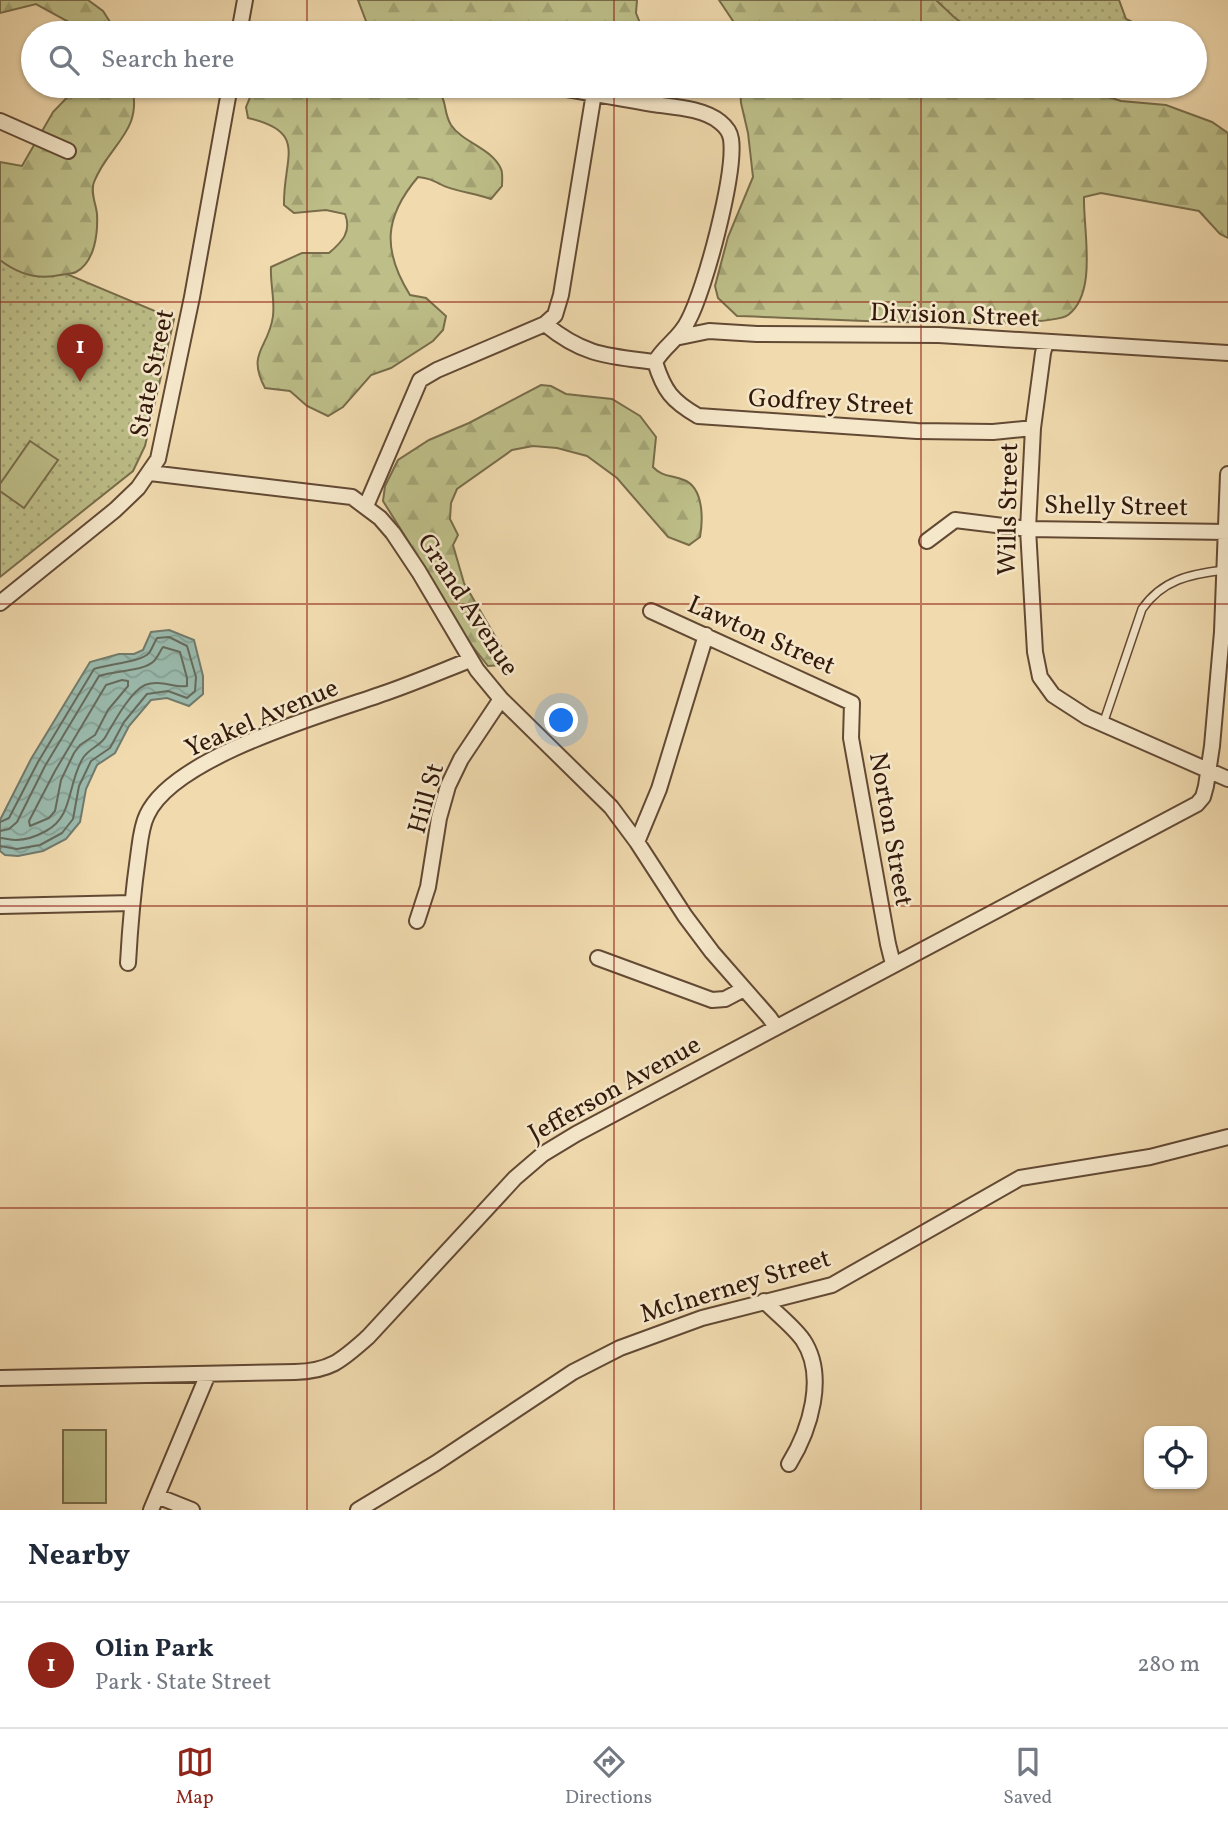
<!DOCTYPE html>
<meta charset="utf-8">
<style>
:root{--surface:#fff;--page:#f6f6f7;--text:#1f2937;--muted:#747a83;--line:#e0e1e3;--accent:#8f2418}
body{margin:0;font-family:Vollkorn,serif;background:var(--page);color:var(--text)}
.controls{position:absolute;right:21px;bottom:21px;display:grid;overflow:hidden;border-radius:14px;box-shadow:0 2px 5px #0004}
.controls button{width:63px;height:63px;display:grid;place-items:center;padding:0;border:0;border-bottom:2px solid var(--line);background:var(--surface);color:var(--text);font:35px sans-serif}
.you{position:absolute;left:562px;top:721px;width:24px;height:24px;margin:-18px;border:5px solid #fff;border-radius:50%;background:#1a73e8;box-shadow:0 0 0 10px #1a73e833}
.badge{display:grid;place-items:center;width:46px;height:46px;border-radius:50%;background:var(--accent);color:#fff;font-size:23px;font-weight:700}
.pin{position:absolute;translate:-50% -58px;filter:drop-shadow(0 2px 4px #0008)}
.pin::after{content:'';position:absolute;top:37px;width:24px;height:21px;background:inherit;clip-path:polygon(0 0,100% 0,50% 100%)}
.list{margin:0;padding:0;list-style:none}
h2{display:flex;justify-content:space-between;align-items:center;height:91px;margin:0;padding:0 28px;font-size:30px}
h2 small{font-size:23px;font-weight:400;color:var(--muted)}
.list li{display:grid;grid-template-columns:46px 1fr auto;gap:21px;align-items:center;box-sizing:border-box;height:126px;padding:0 28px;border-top:2px solid var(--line)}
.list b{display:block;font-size:26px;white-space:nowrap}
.list p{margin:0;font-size:23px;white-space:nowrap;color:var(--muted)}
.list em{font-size:23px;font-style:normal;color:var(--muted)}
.icon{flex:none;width:38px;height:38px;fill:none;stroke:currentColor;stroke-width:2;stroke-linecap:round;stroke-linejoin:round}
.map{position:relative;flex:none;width:1228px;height:1510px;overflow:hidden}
.search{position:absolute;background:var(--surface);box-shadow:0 2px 5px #0004;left:21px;right:21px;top:21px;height:77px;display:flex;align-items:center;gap:18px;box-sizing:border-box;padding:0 24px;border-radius:38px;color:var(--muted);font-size:26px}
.sheet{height:217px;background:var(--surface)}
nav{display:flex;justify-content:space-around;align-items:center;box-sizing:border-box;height:98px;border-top:2px solid var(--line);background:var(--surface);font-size:19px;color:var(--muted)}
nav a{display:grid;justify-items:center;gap:4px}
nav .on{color:var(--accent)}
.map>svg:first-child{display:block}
.grass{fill:url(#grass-dots);stroke:#786c4a;stroke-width:2}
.forest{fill:url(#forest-firs);stroke:#786c4a;stroke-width:2}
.pitch{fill:#bdbe88;stroke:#786c4a;stroke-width:2}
.water{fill:url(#water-waves);stroke:#717a6c;stroke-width:2}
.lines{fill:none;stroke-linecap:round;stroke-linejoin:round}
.shore{stroke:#666a5c;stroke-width:2}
.lane-casing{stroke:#624934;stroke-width:10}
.street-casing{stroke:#624934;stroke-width:18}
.lane{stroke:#f5e7ca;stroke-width:7}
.street{stroke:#f5e7ca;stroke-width:14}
.grid{fill:none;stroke:#8f2418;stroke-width:2;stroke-opacity:0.55}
.labels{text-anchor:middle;stroke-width:5;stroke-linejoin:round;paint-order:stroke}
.street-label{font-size:26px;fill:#33190b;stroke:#f5e7ca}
</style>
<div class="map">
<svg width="1228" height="1510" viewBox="0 0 1228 1510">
<defs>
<pattern id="grass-dots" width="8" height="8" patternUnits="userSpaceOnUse" patternTransform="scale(1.75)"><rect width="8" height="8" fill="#bdbe88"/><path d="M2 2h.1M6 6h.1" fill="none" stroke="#a3a374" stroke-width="1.8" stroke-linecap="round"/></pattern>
<pattern id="forest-firs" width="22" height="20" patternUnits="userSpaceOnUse" patternTransform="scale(1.75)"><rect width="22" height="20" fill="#bdbe88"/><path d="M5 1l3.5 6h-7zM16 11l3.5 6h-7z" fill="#a3a374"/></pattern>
<pattern id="water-waves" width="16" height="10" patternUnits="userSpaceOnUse" patternTransform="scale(1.75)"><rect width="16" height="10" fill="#9abaad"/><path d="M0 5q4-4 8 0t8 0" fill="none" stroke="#859f94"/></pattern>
</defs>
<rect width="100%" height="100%" fill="#f0daae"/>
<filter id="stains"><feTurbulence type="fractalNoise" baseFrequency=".00286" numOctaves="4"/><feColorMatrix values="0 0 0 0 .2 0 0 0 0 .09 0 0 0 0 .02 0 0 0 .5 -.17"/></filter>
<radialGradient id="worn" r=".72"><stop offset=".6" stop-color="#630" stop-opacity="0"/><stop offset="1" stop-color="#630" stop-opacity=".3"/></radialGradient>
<!-- grass -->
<path class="grass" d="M766,0H1119L1126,19L1155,33H776Z
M0,246L174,319L145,446L133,471L0,577Z"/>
<!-- forest -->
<path class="forest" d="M0,0H88L103,11L117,33H82L78,27L36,4L0,13Z
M358,0H637L636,13L644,33H379L369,29Z
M719,0H936L955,18L977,33H741Z
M78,86H132C143,132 109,144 94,182C90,192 96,204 97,214C98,233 95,262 76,272C72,274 65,274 60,275C38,280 18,274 0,260V162L22,166L53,112Z
M271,86H433C449,99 442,110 451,125C463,143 492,148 501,169C503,173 502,181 502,186L491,199C476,193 451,191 440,184C432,180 428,178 418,177C384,217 382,250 410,295L426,298L446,316L443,330L433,341L391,368L371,375L343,407L328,416L307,406L290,391L265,388C246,352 269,348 273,316C275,299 270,283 271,267L302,253H329C342,242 352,232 345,214L326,210L294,213L284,205C283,157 309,132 248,118L246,107L251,95Z
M740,86H1074L1121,101L1166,105L1212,122L1228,133V238L1220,234L1199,211L1101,193L1084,197C1083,229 1098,293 1068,315C1045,332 783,317 737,316L718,298L715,286L728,237L753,177L748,133L741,103Z
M541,385L551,386L566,394L612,399L640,416L656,437L653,467C662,477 672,475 684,480C704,488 703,520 700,537L689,545L668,537L617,478L587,456L557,448L533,446L512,450L457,489L451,503L450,519L458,535L453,545L464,583L506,655L501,665L488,666L462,633L435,584L383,501L385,486L398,460L429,440L469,423Z"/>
<!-- pitch -->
<path class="pitch" d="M30,441L58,460L24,508L0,491V484Z
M63,1430H106V1503H63Z"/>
<!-- water -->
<path class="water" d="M169,630L194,640L203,676V694L189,706L167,698L151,700L129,726L115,753L97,765L86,789L80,822L66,839L43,851L18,856L5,855L0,851V820L31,759L90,662L119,654H134L143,650L151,632Z"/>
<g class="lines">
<!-- shore -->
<path class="shore" d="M122,680L128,681V686L108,710L95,735L80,745L74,753L61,780L55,811L49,818L30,826L29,821L55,771L106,685Z
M0,822L9,818L38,762L94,669C107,664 142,662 149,653C152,649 154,643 157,638L169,637L187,646L196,677L195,691L187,698L168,691L147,694L124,722L110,748L91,761L79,786L73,819L62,833L40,845L17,849L0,846
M0,831L9,829L17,822L45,766L99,676C115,670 143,672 154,661C158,657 160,651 163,647L180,652L187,678V686C174,688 160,679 145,685C130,692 114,722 106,736C101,746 89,748 83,758C67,784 74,816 46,831C37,836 26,840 16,840C10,840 5,838 0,838"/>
<defs>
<path id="lane" d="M1103,724L1142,609C1162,580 1190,574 1224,570"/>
<path id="street" d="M239,33L245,0
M547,86C582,91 617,98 653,104C673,107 703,108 720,122C725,126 730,132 731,139C736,173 705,290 688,321C680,338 664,346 655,362C664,391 672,401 698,416L917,431L993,432L1033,428
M0,121L68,151
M545,324C584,356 608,356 655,362
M680,337L709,331L757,334L939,335L1228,353
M1046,342L1043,353L1033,428L1028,529L1035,652L1040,677L1053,695L1087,717L1228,779
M150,473L352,497L380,518L393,533L419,572L477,670L501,699L611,807L637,842L685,916L712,952L769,1017L776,1027
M366,506L420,380L437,370L545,324L555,315L561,295L594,93
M927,541L955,520L1028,529L1228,532
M0,603L115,510L138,488L158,459L192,297L230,86
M651,611L852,703L851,738L888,944L893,964
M637,842L659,789L706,635
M0,906L132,903
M417,921L428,887L439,818L448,786L461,759L501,699
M598,958L712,1000L725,999L744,989
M128,963C130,927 133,892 138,857C140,843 141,827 147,815C174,756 326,714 385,693C414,683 442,671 470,660
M764,1301C776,1313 793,1326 803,1340C827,1376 810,1430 789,1464
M0,1378L295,1372C331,1371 342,1360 368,1337L515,1178L543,1154L576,1134L1197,804L1203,797L1206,786L1212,746L1222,632L1228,474
M157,1496L192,1510
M151,1510L208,1374
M358,1510L436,1463L573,1372L620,1348L702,1318L832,1285L1020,1178L1150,1157L1228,1137"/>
</defs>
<!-- lane casing -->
<use href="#lane" class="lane-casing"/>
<!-- street casing -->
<use href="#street" class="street-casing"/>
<!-- lane -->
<use href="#lane" class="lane"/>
<!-- street -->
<use href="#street" class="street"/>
</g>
<!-- grid -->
<path class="grid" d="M307,0V33M614,0V33M921,0V33M307,86V1510M614,86V1510M921,86V1510M0,302H1228M0,604H1228M0,906H1228M0,1208H1228"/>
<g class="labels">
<!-- street labels -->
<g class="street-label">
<text transform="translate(955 314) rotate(2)" y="9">Division Street</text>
<text transform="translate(151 373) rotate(-78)" y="9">State Street</text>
<text transform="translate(831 401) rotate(3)" y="9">Godfrey Street</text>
<text transform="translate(1116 505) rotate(1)" y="9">Shelly Street</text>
<text transform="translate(1007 509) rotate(-89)" y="9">Wills Street</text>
<text transform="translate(469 604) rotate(57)" y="9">Grand Avenue</text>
<text transform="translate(762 634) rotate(24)" y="9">Lawton Street</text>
<text transform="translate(261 717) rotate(-23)" y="9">Yeakel Avenue</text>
<text transform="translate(425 798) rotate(-74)" y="9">Hill St</text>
<text transform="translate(892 829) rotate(80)" y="9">Norton Street</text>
<text transform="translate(614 1088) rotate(-29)" y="9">Jefferson Avenue</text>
<text transform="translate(735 1285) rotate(-17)" y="9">McInerney Street</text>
</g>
</g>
<rect width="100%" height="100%" filter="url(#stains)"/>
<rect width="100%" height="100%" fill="url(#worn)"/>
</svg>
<div class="controls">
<button><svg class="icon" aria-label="locate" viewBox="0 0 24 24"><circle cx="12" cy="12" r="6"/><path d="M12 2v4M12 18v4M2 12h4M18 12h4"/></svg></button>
</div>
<div class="you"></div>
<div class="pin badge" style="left:80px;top:382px">1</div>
<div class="search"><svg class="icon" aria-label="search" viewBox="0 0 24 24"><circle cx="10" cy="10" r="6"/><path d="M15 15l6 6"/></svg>Search here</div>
</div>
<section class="sheet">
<h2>Nearby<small></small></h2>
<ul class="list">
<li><span class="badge">1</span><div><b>Olin Park</b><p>Park · State Street</p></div><em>280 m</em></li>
</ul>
</section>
<nav>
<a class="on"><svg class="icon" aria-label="map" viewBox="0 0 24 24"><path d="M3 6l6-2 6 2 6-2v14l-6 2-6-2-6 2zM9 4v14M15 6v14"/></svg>Map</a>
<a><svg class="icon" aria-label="directions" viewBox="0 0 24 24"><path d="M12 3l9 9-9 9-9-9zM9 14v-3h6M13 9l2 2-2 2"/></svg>Directions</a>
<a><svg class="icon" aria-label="saved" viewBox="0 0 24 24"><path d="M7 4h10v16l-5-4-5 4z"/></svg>Saved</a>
</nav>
